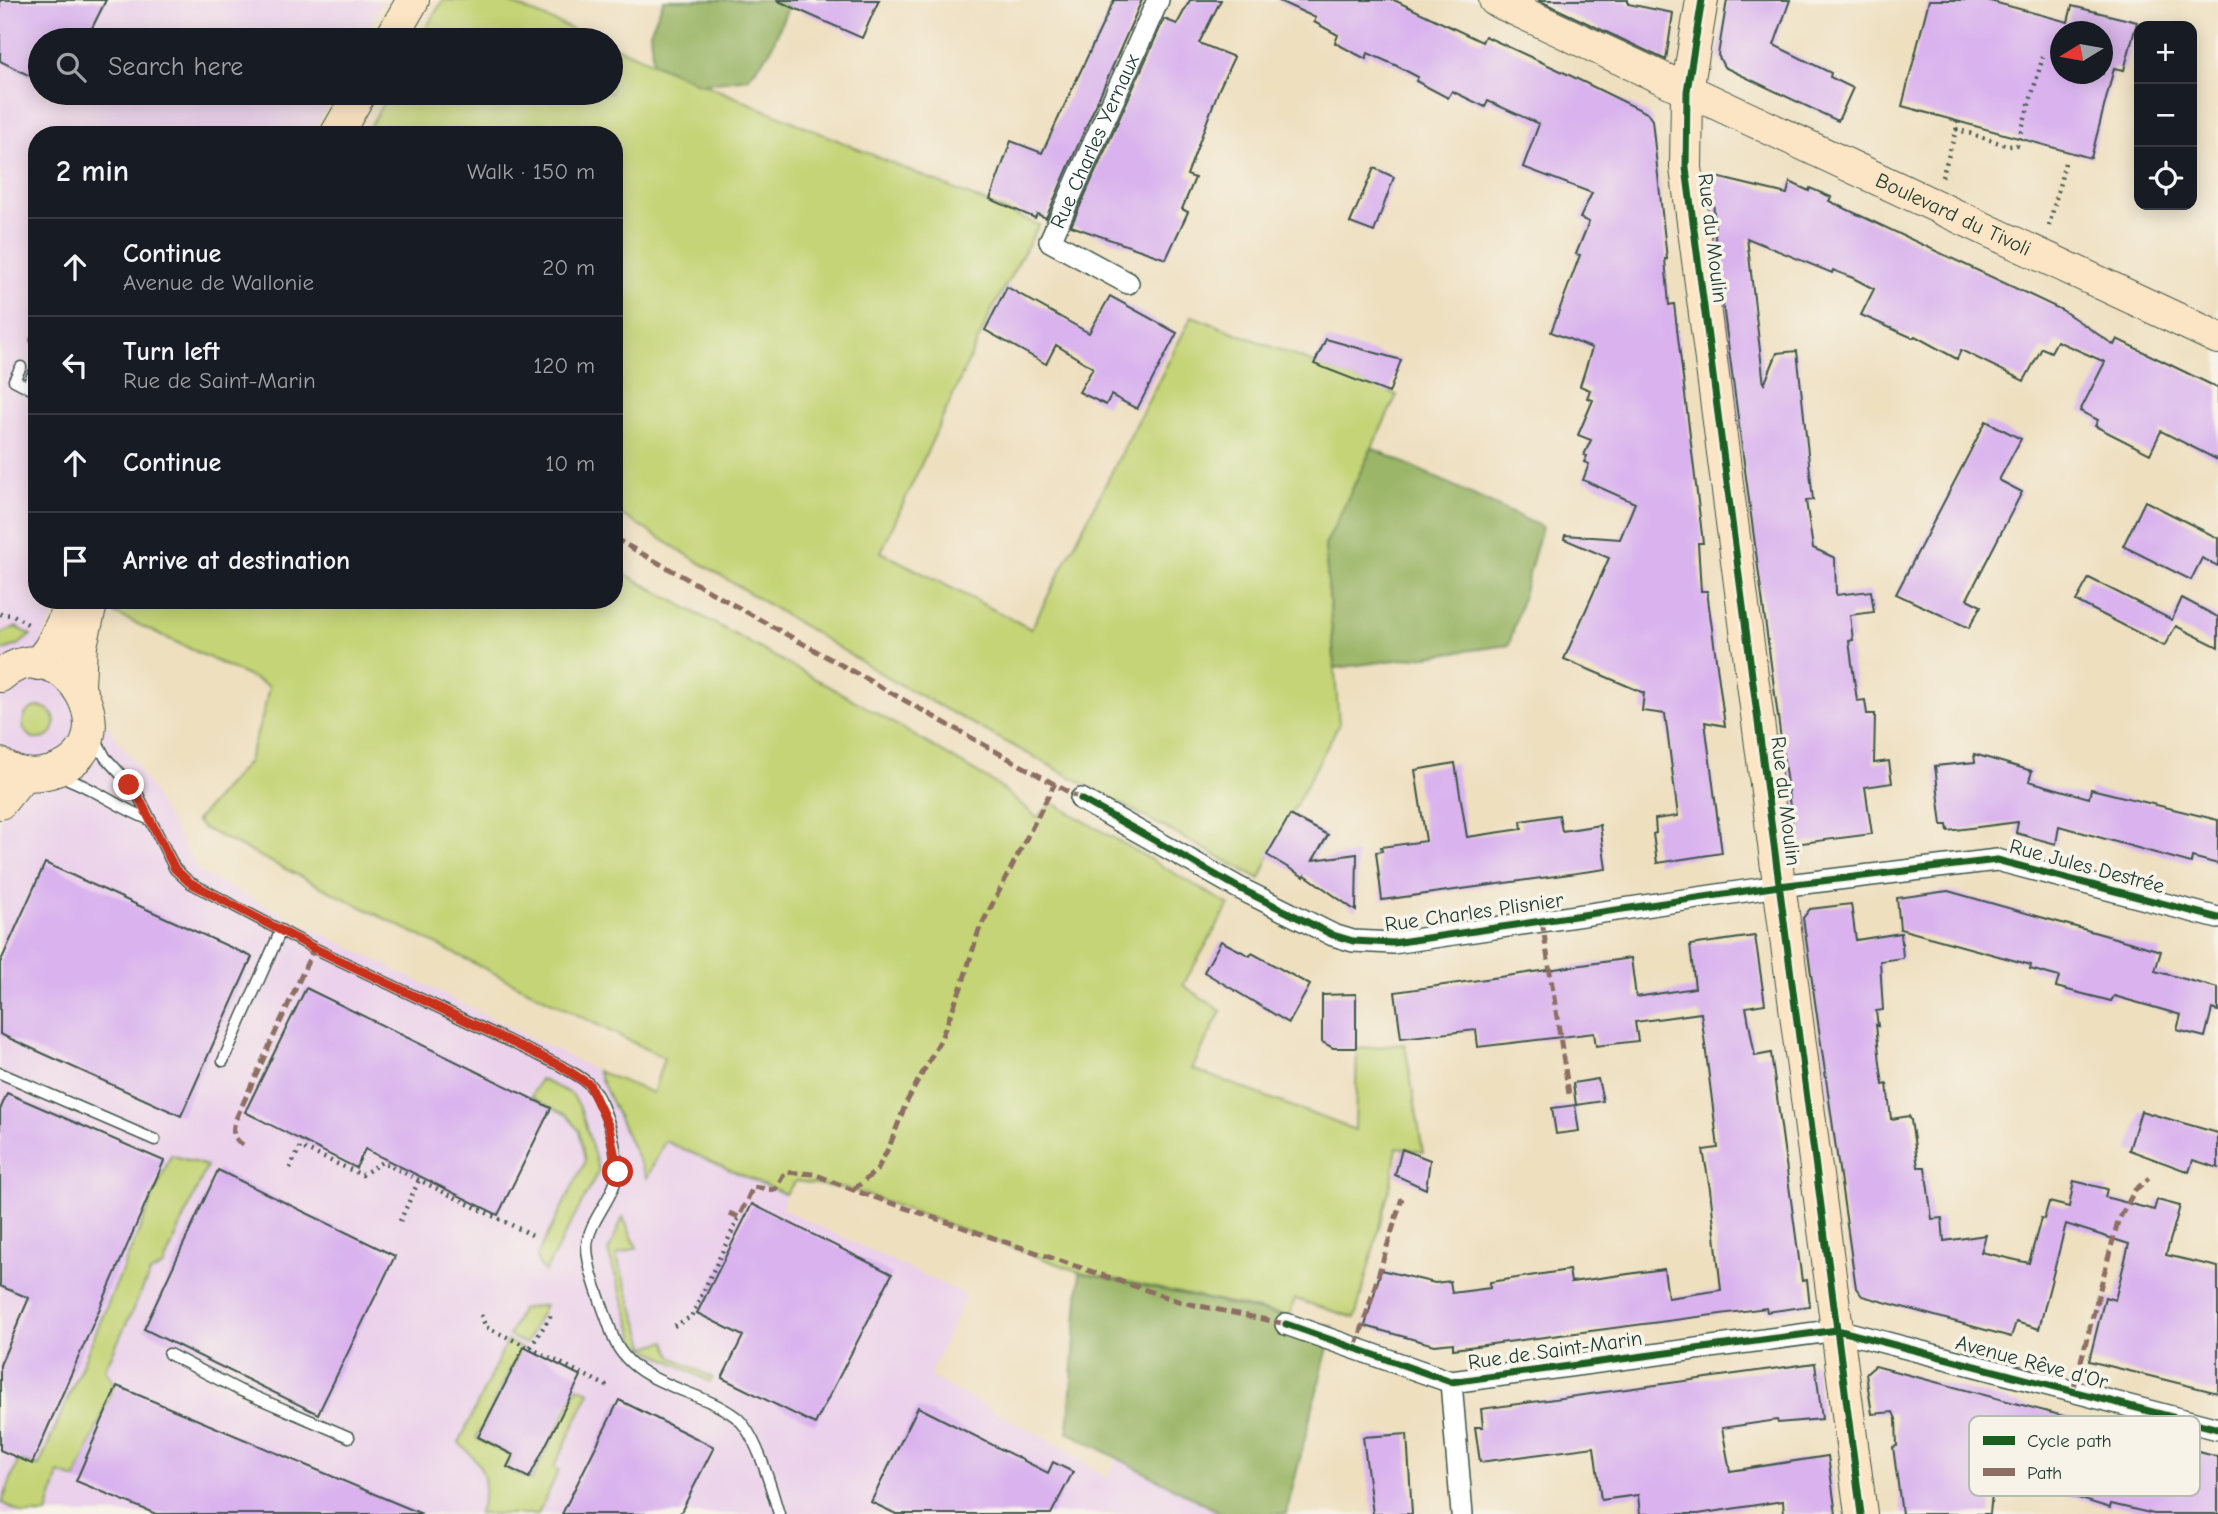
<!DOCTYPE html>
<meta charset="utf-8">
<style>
:root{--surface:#171b24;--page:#20242c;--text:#f1f3f6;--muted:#9ea1a6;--line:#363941}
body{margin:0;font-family:"Comic Neue",sans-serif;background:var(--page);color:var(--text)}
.controls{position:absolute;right:21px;top:21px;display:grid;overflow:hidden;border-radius:14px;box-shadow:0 4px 18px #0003}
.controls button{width:63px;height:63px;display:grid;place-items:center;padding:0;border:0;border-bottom:2px solid var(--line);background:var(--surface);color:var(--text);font:35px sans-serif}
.compass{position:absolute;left:2050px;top:21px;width:63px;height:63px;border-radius:50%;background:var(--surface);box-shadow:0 4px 18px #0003;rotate:259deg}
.stop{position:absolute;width:21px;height:21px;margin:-16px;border:5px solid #c8321e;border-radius:50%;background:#fff}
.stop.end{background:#c8321e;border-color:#fff;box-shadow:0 2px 7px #0008}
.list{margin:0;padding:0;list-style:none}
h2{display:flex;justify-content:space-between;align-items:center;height:91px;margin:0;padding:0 28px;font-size:30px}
h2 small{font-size:23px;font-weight:400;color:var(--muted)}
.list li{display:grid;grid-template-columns:46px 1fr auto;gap:21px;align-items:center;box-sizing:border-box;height:98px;padding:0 28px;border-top:2px solid var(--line)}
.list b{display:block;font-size:26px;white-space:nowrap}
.list p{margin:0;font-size:23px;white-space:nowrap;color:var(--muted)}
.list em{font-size:23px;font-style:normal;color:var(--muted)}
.icon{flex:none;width:38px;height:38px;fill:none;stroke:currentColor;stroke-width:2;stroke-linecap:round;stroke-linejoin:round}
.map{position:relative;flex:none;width:2218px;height:1514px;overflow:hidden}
.search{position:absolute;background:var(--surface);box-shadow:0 4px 18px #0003;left:28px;top:28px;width:595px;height:77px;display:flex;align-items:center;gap:18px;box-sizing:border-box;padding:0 24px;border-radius:38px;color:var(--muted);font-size:26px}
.panel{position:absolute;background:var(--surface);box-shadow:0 4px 18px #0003;left:28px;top:126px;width:595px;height:483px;border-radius:28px}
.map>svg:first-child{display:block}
.built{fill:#ebd1eb}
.green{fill:#c4d476;stroke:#728855;stroke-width:2}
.forest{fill:#9bb667;stroke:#5d7a4e;stroke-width:2}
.building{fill:#d9b2ee;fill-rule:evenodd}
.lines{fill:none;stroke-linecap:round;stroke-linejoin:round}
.lane-casing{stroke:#3e5549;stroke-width:13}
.street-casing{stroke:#3e5549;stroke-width:24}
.secondary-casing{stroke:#3e5549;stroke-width:34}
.path{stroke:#3e5549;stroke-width:4.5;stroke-dasharray:2 5;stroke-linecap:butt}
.lane{stroke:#fff;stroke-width:10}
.street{stroke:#fff;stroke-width:21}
.secondary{stroke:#fce5c4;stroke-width:32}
.quiet{stroke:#8d6e63;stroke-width:5;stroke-dasharray:10 5;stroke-linecap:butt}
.cycleway-casing{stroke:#f7f3e8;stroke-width:11}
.cycleway{stroke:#1b5e20;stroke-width:7}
.route{stroke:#c8321e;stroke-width:9}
.labels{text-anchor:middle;stroke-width:7;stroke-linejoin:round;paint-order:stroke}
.street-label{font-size:21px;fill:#1f3d34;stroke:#f7f3e8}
.key{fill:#f7f3e8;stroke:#b6bcb2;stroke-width:2}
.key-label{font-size:19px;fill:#1f3d34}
</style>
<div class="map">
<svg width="2218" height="1514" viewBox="0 0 2218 1514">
<rect width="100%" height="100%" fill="#f7f3e8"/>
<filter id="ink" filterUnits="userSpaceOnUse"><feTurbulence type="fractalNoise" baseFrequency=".0143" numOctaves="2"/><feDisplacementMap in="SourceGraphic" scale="14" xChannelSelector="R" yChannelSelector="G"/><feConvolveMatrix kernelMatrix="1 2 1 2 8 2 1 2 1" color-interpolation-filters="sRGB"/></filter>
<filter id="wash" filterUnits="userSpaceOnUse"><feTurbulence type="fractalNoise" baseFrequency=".00686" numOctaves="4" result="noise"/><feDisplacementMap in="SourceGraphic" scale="28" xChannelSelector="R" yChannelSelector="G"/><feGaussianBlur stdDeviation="1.57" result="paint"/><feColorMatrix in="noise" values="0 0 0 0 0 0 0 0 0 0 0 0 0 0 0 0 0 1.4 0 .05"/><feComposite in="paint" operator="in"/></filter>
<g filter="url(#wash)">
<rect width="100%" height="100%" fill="#eedfbf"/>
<!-- built -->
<path class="built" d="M0,0H383L362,40H40V93H334L311,135H37V600H62L41,640L136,764L199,872L597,1071L646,1177L664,1141L785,1194L782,1209L966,1295L929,1376L1063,1448L1107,1478L1118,1458L1223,1514H0Z"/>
<!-- green -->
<path class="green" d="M443,0H503L598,40H419Z
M611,45L1039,225L992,310L881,552L1031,629L1192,316L1397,395L1325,546L1339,724L1270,854L1260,879L893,681L614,510V135H365L389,93H611Z
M614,568L861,704L996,784L1037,817L1053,803L1229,905L1183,985L1221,1011L1192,1069L1355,1130L1357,1049L1405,1044L1423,1152L1397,1147L1392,1179L1355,1318L1295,1299L1289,1316L1080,1272L853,1190L796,1181L785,1194L665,1141L647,1178L597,1071L653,1093L664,1058L203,828L196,821L247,763L263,715L269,686L112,612L118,600H614Z
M16,627L31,635L18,645L0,651V634Z
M23 723a16 16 0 1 1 32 0a16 16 0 1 1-32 0Z
M540,1079L572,1094L580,1107L599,1171L545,1272L538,1263L537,1256L585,1162L579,1131L567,1115L531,1097Z
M171,1155L207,1166L163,1266L150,1273L105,1369L114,1385L76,1479L59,1473L47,1514H23L2,1503L18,1461L39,1466Z
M623,1217L637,1248L616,1255L646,1347L666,1341L672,1357L713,1378L710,1382L645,1348L636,1341L608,1252Z
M545,1305L526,1344L509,1336L521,1309Z
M507,1341L521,1348L476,1438L511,1456L505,1468L531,1481L578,1387L590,1392L554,1467L559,1470L538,1514H478C492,1481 484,1465 459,1443Z"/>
<!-- forest -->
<path class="forest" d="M664,0H791L770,51L748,78L700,84L653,63L650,32Z
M1372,448L1542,527L1509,645L1335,668L1325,546Z
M1080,1272L1333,1327L1286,1514H1223L1068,1432Z"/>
<g id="blocks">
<!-- building -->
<path class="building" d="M0,0H106L86,40H40V81L0,61Z
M776,0H879L862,38Z
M1114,0H1142L1046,218L1037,214L1035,218L990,199L1011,141L1042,153Z
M1190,0H1221L1199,43L1234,57L1219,89L1187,175L1195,178L1182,209L1188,212L1166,259L1071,226L1164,19L1177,24Z
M1277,0H1394L1482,42L1485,36L1563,72L1647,113L1652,120L1667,259H1665L1669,305L1674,304L1703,543H1698L1701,591H1707L1725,726L1705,722L1722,853L1657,863L1653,834L1656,833L1655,819L1678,816L1665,714L1642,711L1644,693L1564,659L1609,558L1564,539L1565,535L1620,539L1635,503L1583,480L1589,464L1584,462L1587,456L1584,455L1591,440L1578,435L1593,400L1587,398L1590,390L1580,386L1592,348L1551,332L1580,255L1576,254L1589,222L1580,218L1592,193L1523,167L1539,124L1488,101L1485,107L1452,91L1448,98L1416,81L1418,77L1395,65L1368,53L1366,59L1335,43L1338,35L1314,22L1316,18Z
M1538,0H1628V4L1673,13L1666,60Z
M1727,0H1790L1774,45L1831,73L1830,77L1853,88L1838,121L1724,67L1718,55Z
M1929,0H1986L2068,22L2072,6L2137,22L2124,70L2114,68L2091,158L1902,106ZM2061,32H2103V74H2061Z
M1374,168L1394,177L1374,232L1350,223Z
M1712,176L1787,194L1790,182L1809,191L1810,188L1831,197L1829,201L2062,310L2114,345L2117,339L2218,388V460L2161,431L2150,454L2095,426L2098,420L2080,411L2105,362L2057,341L2051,352L2042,348L2024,381L1961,350L1957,359L1915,336L1913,338L1861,315L1874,289L1853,278L1833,270L1832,273L1747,238L1764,385L1777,353L1797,351L1813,500L1806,501L1813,548L1835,558L1836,595L1871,591L1874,612L1850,615L1853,640L1849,641L1857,701L1865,700L1867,714H1875L1874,763L1889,761L1892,783L1865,787L1872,834L1795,844L1716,253Z
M1007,287L1089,333L1110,296L1177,333L1137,409L1111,395L1106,405L1079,392L1093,368L1056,345L1046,364L985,330Z
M1326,339L1401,360L1389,393L1314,364Z
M1986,421L2021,439L1999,480L2022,492L1967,599L1981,606L1969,628L1896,594Z
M2145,501L2218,538V566L2202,558L2191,580L2123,546Z
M2089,578L2172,620L2182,598L2218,617V647L2176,626L2164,646L2076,601Z
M1974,754L2032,771L2029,781L2089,798L2091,789L2218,820V864L2192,857L2191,863L2059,826L2056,844L2016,833L2018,822L1948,831L1947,825H1942L1935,766L1975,762Z
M1455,763L1467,837L1522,829L1521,821L1559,815L1562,831L1600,825L1606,869L1382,900L1376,852L1382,851L1381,847L1426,841L1415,770Z
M1290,815L1328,835L1313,860L1357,854L1356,911L1305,875L1304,877L1267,855Z
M45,863L252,957L181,1116L0,1034V963Z
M1948,891L2161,951L2155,971L2218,988V1011L2212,1009L2205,1037L2177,1030L2181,1015L2114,996L2111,1001L2056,987L2059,977L2030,969L2031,965L1900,929L1897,898Z
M1851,904L1856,940L1901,933L1903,958L1880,961L1883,1010L1876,1011L1878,1026L1876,1025L1880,1063L1883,1085L1887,1084L1891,1119L1909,1116L1911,1120L1918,1167H1925L1932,1219L1942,1218L1944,1241L1986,1235L1981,1252L2029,1263L2041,1218L2044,1219L2049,1202L2069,1207L2074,1181L2107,1189L2105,1197L2154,1210L2157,1200L2180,1206L2166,1255L2218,1267V1393L2089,1361L2105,1297L2115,1300L2129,1244L2066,1224L2039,1329L2016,1322L2011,1337L1862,1296L1856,1288L1803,918L1810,909Z
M1755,936L1765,1004L1746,1007L1755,1056L1771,1053L1802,1281L1807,1280L1810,1306L1767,1312L1766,1308L1453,1349V1343L1434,1345L1365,1326L1381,1270L1435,1283L1450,1281L1452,1293L1490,1288V1282L1569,1270L1571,1282L1664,1269L1668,1298L1721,1290L1710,1189L1703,1150L1718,1148L1701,1013L1635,1022L1638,1041L1596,1046L1594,1033L1478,1047L1476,1030L1401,1038L1395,992L1631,958L1636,997L1695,988L1690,945Z
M1221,941L1250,956L1252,953L1310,985L1289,1023L1204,972Z
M306,988L551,1108L498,1215L365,1149L356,1168L245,1112Z
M1356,994V1048H1333L1322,1042V995Z
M1598,1079L1603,1101L1576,1105L1573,1083Z
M7,1093L164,1161L32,1464L0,1450V1365L29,1298L0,1286V1110Z
M1575,1105L1579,1131L1556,1134L1552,1108Z
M2141,1111L2218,1133V1168L2193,1160L2189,1172L2129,1150Z
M1402,1149L1430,1160L1426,1189L1395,1175Z
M218,1170L395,1256L318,1414L144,1329Z
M752,1204L892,1274L815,1424L722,1378L743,1336L697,1313Z
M524,1347L581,1376L529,1478L507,1467L513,1455L478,1437Z
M1815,1363L1822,1419L1778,1423L1777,1420L1722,1428L1730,1471L1828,1456L1836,1514H1784L1783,1501L1698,1514H1640L1638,1495L1601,1500L1594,1447L1480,1462L1475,1427H1483L1481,1409Z
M1875,1366L2218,1457V1514H2154L2111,1504L2110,1508L1994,1472L1990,1514H1902L1893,1447L1897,1446L1896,1419L1893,1412L1872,1414L1866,1374Z
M117,1386L422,1514H156L76,1481Z
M619,1400L714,1447L680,1514H562Z
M918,1407L1048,1473L1053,1462L1073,1472L1051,1514H896L871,1502Z
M1407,1434L1412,1514H1373L1363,1437Z"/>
</g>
</g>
<g filter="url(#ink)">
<use href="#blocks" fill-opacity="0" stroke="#3e5549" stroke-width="2"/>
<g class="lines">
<defs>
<path id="lane" d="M36,340L37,338
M21,367L14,380L37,392
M27,387L33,374
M94,736L105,757L136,791L175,869L189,882L314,948L561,1066C569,1071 580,1076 588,1083C607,1102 624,1164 613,1188C605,1207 588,1226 587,1246C587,1271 604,1309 612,1334C629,1386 697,1387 736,1417C757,1434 771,1488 779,1514
M57,775C92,786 115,806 148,819
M223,1061L281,930
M0,1073L155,1140
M169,1354L239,1390L349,1437"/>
<g id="street">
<path id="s1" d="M1128,283L1050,241L1158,0"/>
<path d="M1081,799L1239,888L1333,935L1353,941L1393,943L1779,886L1997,860L2218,918"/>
<path d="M1286,1324L1451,1382L1837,1330L2218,1429"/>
<path d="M1451,1382L1462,1514"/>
</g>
<g id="secondary">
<path id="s2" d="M1495,0L2218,338"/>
<path d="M1702,0L1687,91L1686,168L1861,1514"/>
<path d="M390,40L413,0"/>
<path d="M336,135L360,93"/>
<path d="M38,664L50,648L74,600"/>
<path d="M0,676C64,621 136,747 51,772C33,777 15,775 0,764"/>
<path d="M79,686L81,645L92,600"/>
<path d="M0,803L23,775"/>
</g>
</defs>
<!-- lane casing -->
<use href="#lane" class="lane-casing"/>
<!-- street casing -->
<use href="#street" class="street-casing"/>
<!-- secondary casing -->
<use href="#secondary" class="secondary-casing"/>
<!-- path -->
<path class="path" d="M1956,129L2009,146L2017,145L2043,57
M1942,177L1959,121
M2049,226L2066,159
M0,614L13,615L31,626
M290,1168L300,1147L362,1175L382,1162L532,1235
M400,1221L419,1180
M481,1315L486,1327L530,1348L552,1314
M674,1326L691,1317L739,1217
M530,1348L611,1388"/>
<!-- lane -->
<use href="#lane" class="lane"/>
<!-- street -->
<use href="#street" class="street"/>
<!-- secondary -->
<use href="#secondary" class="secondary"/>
<!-- quiet -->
<path class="quiet" d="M614,538L1081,799
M1542,921L1569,1094
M243,1145C233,1138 232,1133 235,1121L314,948
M853,1190L877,1170L890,1145L906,1103L940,1041L962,985L979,930L1055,783
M729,1213L739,1217L753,1187L775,1190L785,1172L814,1174L853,1190L1181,1302L1286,1324
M1356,1348L1402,1198
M2073,1391L2118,1221L2135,1190L2149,1178"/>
<defs>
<path id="cycleway" d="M1702,0L1687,91L1686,168L1861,1514
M1081,799L1239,888L1333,935L1353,941L1393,943L1779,886L1997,860L2218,918
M1286,1324L1451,1382L1837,1330L2218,1429"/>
</defs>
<!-- cycleway casing -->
<use href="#cycleway" class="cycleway-casing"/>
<!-- cycleway -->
<use href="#cycleway" class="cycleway"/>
</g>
</g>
<g class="lines" filter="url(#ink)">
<!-- route -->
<path class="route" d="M129,785L136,792L175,869L189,882L314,948L561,1066L589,1084L609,1127L618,1172"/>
</g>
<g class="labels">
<!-- street labels -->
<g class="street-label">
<text dy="7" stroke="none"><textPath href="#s1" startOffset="198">Rue Charles Yernaux</textPath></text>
<text dy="7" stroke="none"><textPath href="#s2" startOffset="506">Boulevard du Tivoli</textPath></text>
<text transform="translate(1713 238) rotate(83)" y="7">Rue du Moulin</text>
<text transform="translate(1786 801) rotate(83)" y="7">Rue du Moulin</text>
<text transform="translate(2087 866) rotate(15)" y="7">Rue Jules Destrée</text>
<text transform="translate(1474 912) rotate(-8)" y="7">Rue Charles Plisnier</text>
<text transform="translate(1555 1350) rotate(-8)" y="7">Rue de Saint-Marin</text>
<text transform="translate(2032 1362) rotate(15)" y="7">Avenue Rêve d'Or</text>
</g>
</g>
<!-- legend -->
<rect x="1969" y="1416" width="231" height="80" rx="10" class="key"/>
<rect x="1983" y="1436" width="32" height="9" fill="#1b5e20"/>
<rect x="1983" y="1468" width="32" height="8" fill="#8d6e63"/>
<g class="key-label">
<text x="2027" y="1447">Cycle path</text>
<text x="2027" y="1479">Path</text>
</g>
</svg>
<div class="controls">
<button>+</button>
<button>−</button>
<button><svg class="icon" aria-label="locate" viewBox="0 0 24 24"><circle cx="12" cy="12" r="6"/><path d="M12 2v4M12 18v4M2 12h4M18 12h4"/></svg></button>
</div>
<svg class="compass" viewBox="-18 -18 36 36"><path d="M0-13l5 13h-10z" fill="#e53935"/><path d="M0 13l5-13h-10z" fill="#9ea1a6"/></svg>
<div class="stop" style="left:618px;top:1172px"></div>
<div class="stop end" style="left:129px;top:785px"></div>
<div class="search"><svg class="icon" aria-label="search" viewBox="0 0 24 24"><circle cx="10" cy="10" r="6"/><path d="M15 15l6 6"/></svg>Search here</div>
<section class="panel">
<h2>2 min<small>Walk · 150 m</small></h2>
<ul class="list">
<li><svg class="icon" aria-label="ahead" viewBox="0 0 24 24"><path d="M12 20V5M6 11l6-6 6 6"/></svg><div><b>Continue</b><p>Avenue de Wallonie</p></div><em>20 m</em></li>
<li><svg class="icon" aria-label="left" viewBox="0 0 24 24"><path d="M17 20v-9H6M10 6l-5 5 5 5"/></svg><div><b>Turn left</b><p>Rue de Saint-Marin</p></div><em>120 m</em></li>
<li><svg class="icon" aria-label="ahead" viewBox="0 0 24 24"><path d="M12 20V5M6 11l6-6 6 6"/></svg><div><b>Continue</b></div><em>10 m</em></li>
<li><svg class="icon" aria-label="arrive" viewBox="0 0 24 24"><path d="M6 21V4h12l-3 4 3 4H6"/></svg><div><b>Arrive at destination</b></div></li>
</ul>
</section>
</div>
